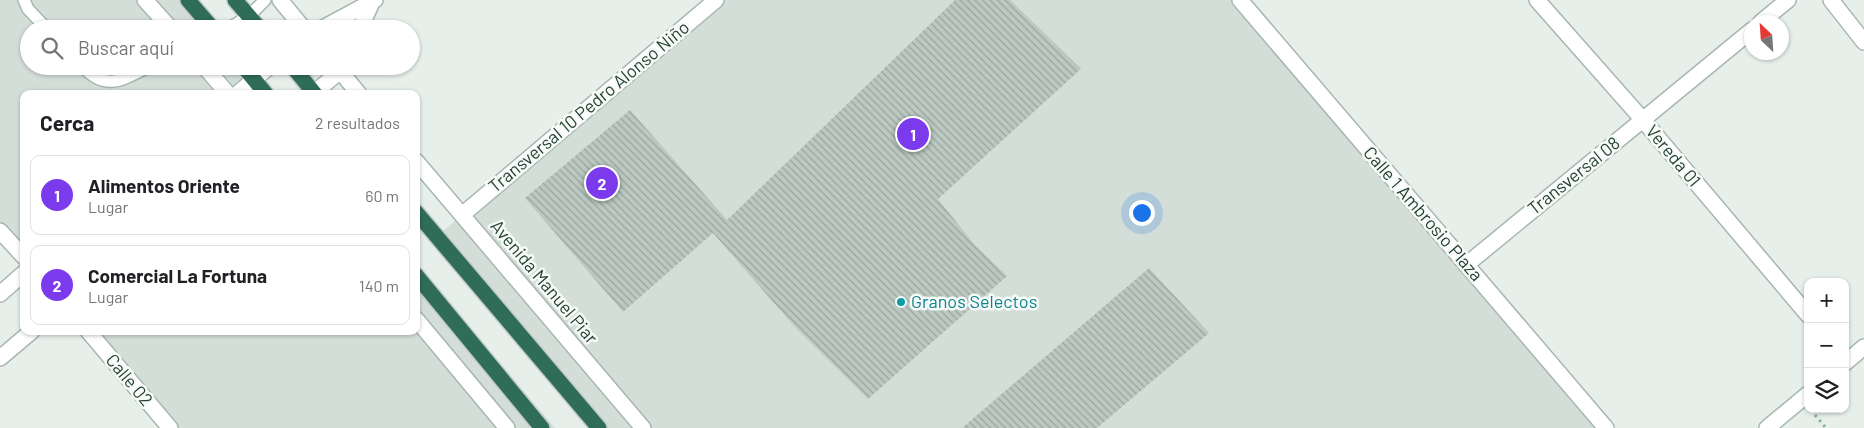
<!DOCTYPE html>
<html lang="es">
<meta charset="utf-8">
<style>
:root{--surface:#fff;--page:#f6f6f6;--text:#202124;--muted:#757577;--line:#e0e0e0;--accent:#7c3aed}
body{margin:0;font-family:Barlow,sans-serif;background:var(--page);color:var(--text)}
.controls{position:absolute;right:15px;bottom:15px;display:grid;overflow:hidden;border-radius:10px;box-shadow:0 1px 4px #0004}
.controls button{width:45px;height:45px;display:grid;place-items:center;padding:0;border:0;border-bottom:1px solid var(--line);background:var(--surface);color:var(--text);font:25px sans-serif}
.compass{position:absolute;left:1744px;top:15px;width:45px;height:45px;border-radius:50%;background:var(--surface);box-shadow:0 1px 4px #0004;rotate:335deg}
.you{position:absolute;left:1141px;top:212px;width:18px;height:18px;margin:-12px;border:4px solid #fff;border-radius:50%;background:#1a73e8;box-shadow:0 0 0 8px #1a73e833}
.badge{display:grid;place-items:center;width:32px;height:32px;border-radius:50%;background:var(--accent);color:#fff;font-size:16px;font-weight:700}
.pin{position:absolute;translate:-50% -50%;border:2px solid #fff;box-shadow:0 1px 5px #0006}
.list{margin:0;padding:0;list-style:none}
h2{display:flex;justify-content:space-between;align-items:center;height:65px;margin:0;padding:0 20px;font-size:21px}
h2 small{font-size:16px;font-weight:400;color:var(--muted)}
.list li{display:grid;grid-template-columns:32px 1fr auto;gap:15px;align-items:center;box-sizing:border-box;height:80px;margin:0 10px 10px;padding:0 10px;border:1px solid var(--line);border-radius:10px}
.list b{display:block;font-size:19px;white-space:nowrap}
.list p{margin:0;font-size:16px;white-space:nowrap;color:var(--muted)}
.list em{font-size:16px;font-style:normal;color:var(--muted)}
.icon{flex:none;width:28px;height:28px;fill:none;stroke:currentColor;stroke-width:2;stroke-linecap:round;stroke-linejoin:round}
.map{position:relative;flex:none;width:1864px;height:428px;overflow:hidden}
.search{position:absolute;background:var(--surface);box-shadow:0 1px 4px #0004;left:20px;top:20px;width:400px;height:55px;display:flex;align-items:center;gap:12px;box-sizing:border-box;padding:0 18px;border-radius:28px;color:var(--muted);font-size:19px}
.panel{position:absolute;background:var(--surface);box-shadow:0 1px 4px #0004;left:20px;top:90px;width:400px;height:245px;border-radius:10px}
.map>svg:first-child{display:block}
.built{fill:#d4ded8}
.building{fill:url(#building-back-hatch)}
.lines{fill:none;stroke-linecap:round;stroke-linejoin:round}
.lane-casing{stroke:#a8b7b0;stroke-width:14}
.street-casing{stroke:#a8b7b0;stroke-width:18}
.secondary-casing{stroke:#a4bab0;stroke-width:18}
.highway-casing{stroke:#c2cac7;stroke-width:18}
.path{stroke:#87b29f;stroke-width:3;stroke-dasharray:2.5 4;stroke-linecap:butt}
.lane{stroke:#fff;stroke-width:11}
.street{stroke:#fff;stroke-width:15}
.secondary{stroke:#fff;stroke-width:15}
.highway{stroke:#306d59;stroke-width:15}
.culture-dot{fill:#0f9aa8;stroke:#f7fbf8;stroke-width:2}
.labels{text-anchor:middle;stroke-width:5;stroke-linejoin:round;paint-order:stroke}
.street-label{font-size:18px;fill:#254136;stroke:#f7fbf8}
.culture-label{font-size:18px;fill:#0d838f;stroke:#f7fbf8;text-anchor:start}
</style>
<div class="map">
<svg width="1864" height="428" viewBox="0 0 1864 428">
<defs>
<pattern id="building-back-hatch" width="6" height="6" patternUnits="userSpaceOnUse" patternTransform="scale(1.25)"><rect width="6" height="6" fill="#bbc9c2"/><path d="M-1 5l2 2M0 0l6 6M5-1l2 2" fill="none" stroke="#98a59e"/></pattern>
</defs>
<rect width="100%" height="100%" fill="#e6efea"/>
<!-- built -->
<path class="built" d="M0,0H187L211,29H29V66H243L266,94H24V258L0,232Z
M716,0H1240L1606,428H608L442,232Z
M416,268L555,428H170L88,331H416Z"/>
<!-- building -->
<path class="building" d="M955,0H1010L1081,69L938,199L974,244L1007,276L868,399L795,327L713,233L623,312L525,198L630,110L727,220Z
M1149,268L1209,333L1097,428H962Z"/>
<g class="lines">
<defs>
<path id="lane" d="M24,0L28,9L47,29
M228,29L249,16L265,0
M82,66C106,92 122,80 150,66"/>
<path id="street" d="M145,0L171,29
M280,0L304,29
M1240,0L1606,428
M1537,0L1643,120L1808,315
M1831,0L1864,42
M1761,22L1788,0
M321,29L375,0
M360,29L372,2
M204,66L228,94
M336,66L359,94
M237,94L270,66
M313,94L340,71L342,66
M416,161L643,428
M462,215L716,0
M0,231L24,257
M1466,265L1752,30
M0,294L24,273
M416,319L507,428
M88,331L170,428
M0,358L32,331"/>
<path id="secondary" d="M1845,363L1864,347
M1767,428L1808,394"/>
<path id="highway" d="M188,0L213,29
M235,0L260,29
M243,66L266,94
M292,66L315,94
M416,212L599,428
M416,275L542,428"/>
</defs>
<!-- lane casing -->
<use href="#lane" class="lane-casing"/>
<!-- street casing -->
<use href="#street" class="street-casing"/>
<!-- secondary casing -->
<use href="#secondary" class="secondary-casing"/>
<!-- highway casing -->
<use href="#highway" class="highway-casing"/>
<!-- path -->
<path class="path" d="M1815,415L1826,428"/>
<!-- lane -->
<use href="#lane" class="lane"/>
<!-- street -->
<use href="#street" class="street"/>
<!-- secondary -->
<use href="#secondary" class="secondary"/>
<!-- highway -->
<use href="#highway" class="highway"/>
</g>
<!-- markers -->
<circle class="culture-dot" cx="901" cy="302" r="5"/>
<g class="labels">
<!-- street labels -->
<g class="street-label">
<text transform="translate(589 107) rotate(-40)" y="6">Transversal 10 Pedro Alonso Niño</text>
<text transform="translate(1673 156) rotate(50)" y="6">Vereda 01</text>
<text transform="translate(1574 176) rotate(-39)" y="6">Transversal 08</text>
<text transform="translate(1423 214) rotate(49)" y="6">Calle 1 Ambrosio Plaza</text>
<text transform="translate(544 282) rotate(50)" y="6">Avenida Manuel Piar</text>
<text transform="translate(129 380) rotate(50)" y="6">Calle 02</text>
</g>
<!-- culture labels -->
<g class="culture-label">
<text x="911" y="308">Granos Selectos</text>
</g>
</g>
</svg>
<div class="controls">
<button>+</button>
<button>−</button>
<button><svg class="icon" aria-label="layers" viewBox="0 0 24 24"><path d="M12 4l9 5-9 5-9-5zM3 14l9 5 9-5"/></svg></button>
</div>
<svg class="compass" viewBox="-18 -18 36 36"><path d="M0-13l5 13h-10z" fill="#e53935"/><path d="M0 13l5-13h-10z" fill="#757577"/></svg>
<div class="you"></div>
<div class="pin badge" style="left:913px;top:134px">1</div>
<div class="pin badge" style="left:602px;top:183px">2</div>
<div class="search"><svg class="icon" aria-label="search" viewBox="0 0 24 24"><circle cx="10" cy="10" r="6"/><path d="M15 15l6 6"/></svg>Buscar aquí</div>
<section class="panel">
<h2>Cerca<small>2 resultados</small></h2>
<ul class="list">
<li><span class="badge">1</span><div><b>Alimentos Oriente</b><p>Lugar</p></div><em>60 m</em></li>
<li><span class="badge">2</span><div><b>Comercial La Fortuna</b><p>Lugar</p></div><em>140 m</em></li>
</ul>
</section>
</div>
